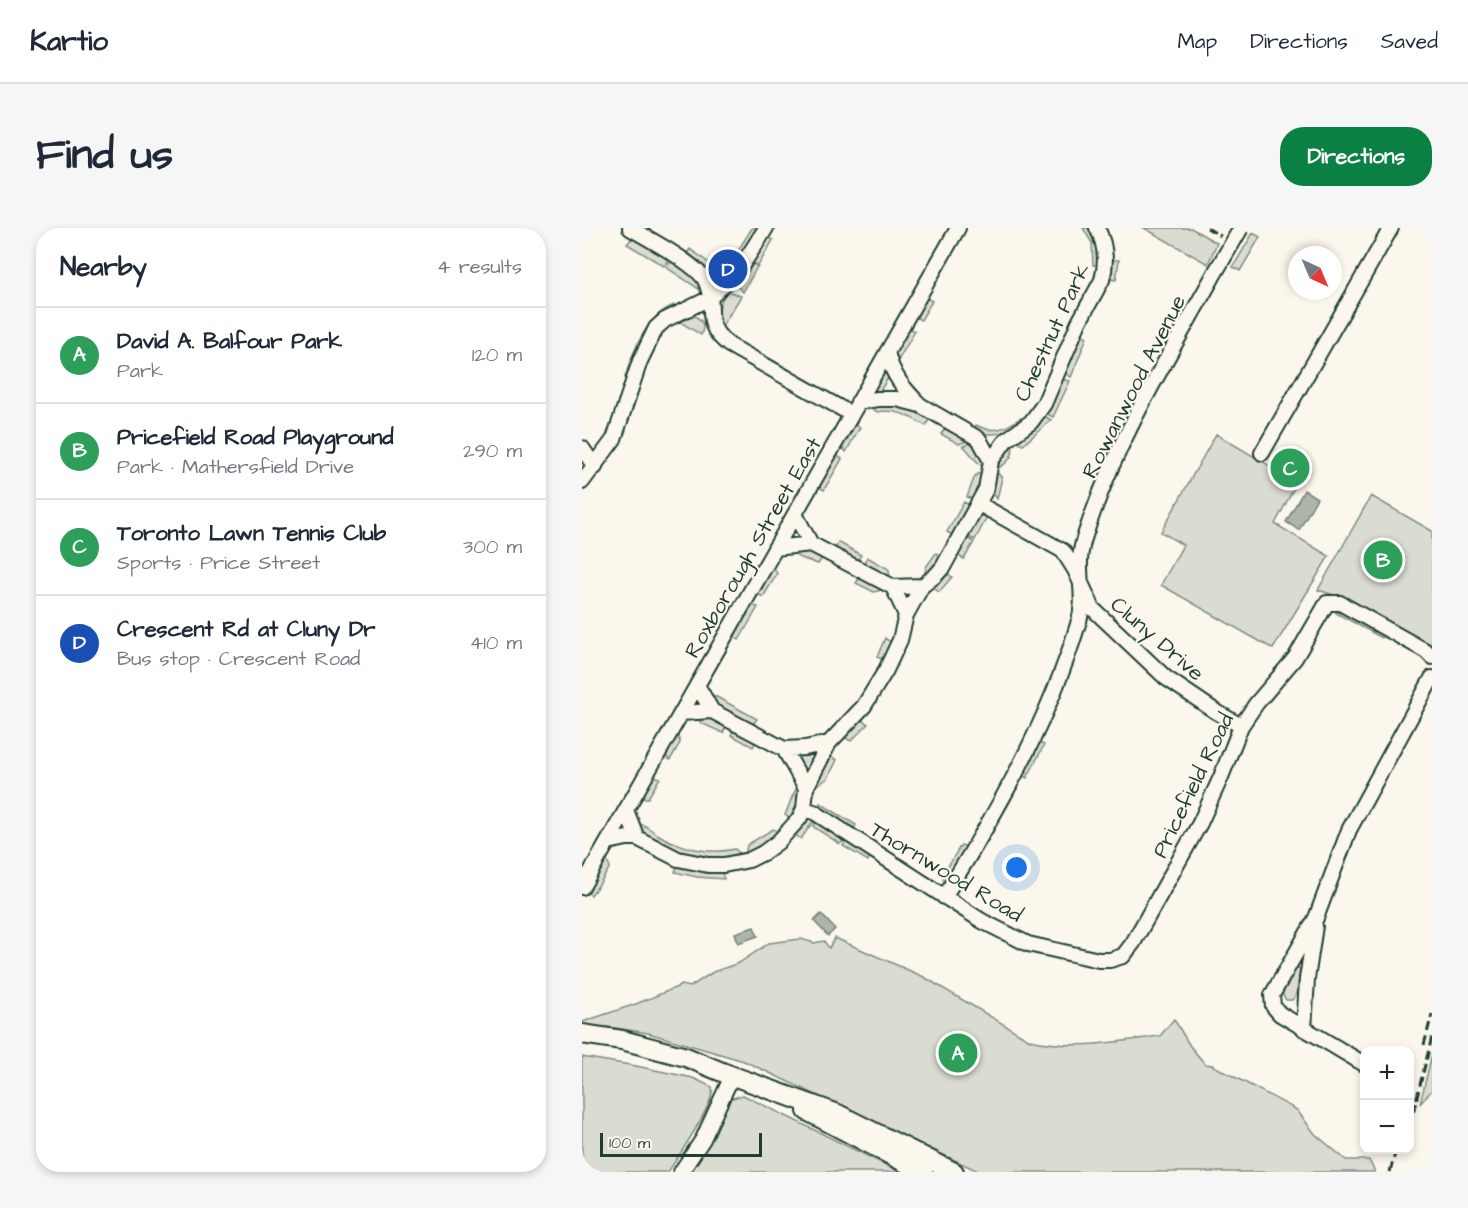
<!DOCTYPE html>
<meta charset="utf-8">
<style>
:root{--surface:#fff;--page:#f6f6f7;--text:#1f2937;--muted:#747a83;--line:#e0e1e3;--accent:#0b8043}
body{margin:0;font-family:"Architects Daughter",sans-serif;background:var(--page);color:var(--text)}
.controls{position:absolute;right:18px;bottom:18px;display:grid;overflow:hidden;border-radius:12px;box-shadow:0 3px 9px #0003}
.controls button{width:54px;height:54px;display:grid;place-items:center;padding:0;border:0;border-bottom:2px solid var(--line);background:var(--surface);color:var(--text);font:30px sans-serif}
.compass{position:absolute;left:706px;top:18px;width:54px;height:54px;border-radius:50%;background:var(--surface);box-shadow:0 3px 9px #0003;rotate:136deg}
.scale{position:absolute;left:18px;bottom:15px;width:162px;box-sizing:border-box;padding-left:6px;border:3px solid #1f3d34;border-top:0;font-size:16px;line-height:21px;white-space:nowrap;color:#1f3d34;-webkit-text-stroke:4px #fbf7ec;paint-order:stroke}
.you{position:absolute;left:435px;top:640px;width:21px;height:21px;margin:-15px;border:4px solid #fff;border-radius:50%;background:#1a73e8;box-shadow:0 0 0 9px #1a73e833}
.badge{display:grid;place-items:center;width:39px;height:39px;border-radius:50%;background:var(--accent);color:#fff;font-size:20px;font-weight:700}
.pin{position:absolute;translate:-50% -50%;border:3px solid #fff;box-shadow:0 2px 6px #0006}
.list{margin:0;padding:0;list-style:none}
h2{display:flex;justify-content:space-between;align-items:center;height:78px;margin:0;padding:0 24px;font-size:26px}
h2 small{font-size:20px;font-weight:400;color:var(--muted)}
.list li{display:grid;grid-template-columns:39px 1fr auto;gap:18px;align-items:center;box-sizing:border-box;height:96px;padding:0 24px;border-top:2px solid var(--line)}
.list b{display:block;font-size:22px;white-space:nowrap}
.list p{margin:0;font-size:20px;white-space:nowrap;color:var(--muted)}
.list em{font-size:20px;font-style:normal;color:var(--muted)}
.map{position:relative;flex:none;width:850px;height:944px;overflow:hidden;border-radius:24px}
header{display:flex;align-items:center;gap:36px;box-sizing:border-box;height:84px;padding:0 30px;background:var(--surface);border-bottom:2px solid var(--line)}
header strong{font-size:28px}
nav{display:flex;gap:33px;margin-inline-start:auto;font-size:21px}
.intro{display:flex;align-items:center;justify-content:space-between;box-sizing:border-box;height:144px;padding:0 36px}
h1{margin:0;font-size:42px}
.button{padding:15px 27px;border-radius:24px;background:var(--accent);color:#fff;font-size:21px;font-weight:700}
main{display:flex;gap:36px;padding:0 36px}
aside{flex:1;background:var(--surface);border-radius:24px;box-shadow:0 3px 9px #0003}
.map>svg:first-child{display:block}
.green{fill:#dbdcd1;stroke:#7d8c82;stroke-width:1.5}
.water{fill:#adb4aa;stroke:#74847b;stroke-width:1.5}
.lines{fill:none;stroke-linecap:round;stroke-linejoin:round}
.minor-casing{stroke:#1f3d34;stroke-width:18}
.secondary-casing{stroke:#1f3d34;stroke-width:22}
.minor{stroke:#fbf7ec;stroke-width:14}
.secondary{stroke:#fbf7ec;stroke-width:18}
.rail{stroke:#1f3d34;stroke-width:3;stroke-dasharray:9 4.5;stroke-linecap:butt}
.minor-bridge-casing{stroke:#1f3d34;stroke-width:18;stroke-linecap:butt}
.minor-bridge{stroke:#fbf7ec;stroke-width:14}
.labels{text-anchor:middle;stroke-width:4.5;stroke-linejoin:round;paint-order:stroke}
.street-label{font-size:22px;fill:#1f3d34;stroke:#fbf7ec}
</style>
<header>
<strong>Kartio</strong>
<nav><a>Map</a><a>Directions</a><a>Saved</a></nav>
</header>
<div class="intro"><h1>Find us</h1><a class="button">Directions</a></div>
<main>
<aside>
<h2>Nearby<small>4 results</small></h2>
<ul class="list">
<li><span class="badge" style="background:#2e9e5b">A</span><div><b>David A. Balfour Park</b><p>Park</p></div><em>120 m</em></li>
<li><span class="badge" style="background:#2e9e5b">B</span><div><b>Pricefield Road Playground</b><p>Park · Mathersfield Drive</p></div><em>290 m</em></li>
<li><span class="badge" style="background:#2e9e5b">C</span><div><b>Toronto Lawn Tennis Club</b><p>Sports · Price Street</p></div><em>300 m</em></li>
<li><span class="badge" style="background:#1a4fb4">D</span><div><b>Crescent Rd at Cluny Dr</b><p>Bus stop · Crescent Road</p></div><em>410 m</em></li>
</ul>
</aside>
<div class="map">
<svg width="850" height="944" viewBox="0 0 850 944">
<rect width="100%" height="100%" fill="#fbf7ec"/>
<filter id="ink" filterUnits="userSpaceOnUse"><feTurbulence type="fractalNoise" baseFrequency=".0167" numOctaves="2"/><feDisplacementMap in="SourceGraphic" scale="12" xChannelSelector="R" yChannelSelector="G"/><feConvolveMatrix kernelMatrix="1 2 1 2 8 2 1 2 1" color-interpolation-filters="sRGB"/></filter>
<g filter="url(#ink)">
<!-- green -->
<path class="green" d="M170,0H178L154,35L150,32Z
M501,0H508C516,12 516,24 517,37H511L510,15Z
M562,0H609L635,15L626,36Z
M671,5L678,9L658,43L651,39Z
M51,9L88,31L82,38L45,16Z
M185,9L191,12L176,38L171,34Z
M108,21L127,35L130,46L104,27Z
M90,32L115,51L117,61L84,39Z
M529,32H537L534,52L526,51Z
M170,35L175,39L161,64L153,56Z
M146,63L159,68L139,100C134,87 137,72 146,63Z
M344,70L350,73L339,92L333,89Z
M92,77L97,78L47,151L43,149C51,123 64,88 92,77Z
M113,88C121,93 123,98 119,107L98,94Z
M326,100L333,103L313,138V124Z
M498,105L505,109L489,149L482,144Z
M303,141L308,147L296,166L287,167Z
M480,151L488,153L471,189L463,185Z
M306,175L325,179L347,191L344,198C329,189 313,180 296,184L292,182L294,176Z
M462,188L469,192L441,217L433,213L447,204Z
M438,190L442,192C424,204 412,211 392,202L394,197C411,206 423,201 438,190Z
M272,195L278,199L264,224L259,218Z
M364,199L388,212L377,216L359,206Z
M634,206L715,254L693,296L747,328L691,421L579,357L601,317L579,304Z
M390,215L400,229L402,239C393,235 389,224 381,218Z
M430,216C433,229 425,235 415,241L421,226Z
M256,228L260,231L242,262L237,259L253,230Z
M402,242L401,251L392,272L385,269L393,248Z
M414,243L420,250L415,271L409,262Z
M789,268L850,303V420L765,371L736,362Z
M382,274L389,278L370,307L365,304Z
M398,286L406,287L393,312L385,308Z
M384,309L392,314L382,331L374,327Z
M256,314L279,327L275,334L253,323Z
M210,323H221L241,329L236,336L216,329Z
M354,325L361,330L342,350L344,339Z
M285,329L305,340L307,342L308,350L281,337Z
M191,338L195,346L181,369L175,366Z
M364,345L370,349L357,364L350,359Z
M279,348L303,361L292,364L274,355Z
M169,377L176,379L157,412L151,408Z
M756,382L802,407L800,410L754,385Z
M303,410L311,416L303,432L295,429Z
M131,467L175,491L170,497L134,478L127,468Z
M126,489L144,498L141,505L119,495L115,490Z
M278,491L286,496L269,513L262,509Z
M152,501L174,512L171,519L149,507Z
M95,505L98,515L88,532L82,527Z
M456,514L462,517L445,550L439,547Z
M237,522L224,551L209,523Z
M248,528L255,532L246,550L234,558Z
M72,548L78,550L66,570H59Z
M216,559V574L210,592L203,587C208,576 209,567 216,559Z
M238,575L274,597L270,603L237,581Z
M228,591L232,592L219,611L212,606L222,594Z
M234,592L263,611L258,616L233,600L231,598Z
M54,596C63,595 68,602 75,606C98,620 127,627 153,621L161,628C152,629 142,632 133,631C106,631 69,619 54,596Z
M191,601L198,605L185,616L163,627L165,617Z
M264,612L288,628L286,633L261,618Z
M379,617L386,619L365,651H361L362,645Z
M24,630L28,639L16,658L9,667L4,664Z
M96,636L139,643L142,651L115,649L93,644Z
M253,710L342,749L448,812C491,822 534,814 578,808L592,791L608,818L623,836L630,837L715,882L733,906L764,932H787L793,944H398L162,833L66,805L34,800L0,797V794L54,776L100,757L108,759L131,744L157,735L187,715L219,711L232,715L242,713L247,720Z
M714,739L718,741L715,766L710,772H704L700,765Z
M850,826V862L838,876Z
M0,829L54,838L111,850L130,859C135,873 95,930 86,944H0Z
M161,867L318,944H109L127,913L149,869L151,870Z"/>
<!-- water -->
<path class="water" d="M722,262L735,270L717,302L704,294Z
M239,686L253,701L246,708L232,693Z
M172,699L176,708L156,715L153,705Z"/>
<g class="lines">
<defs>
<path id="minor" d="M48,0C65,10 117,37 124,54C136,82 118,94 147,117L269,186
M305,124C310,147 322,161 338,177
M276,174L296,171H315L338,177L397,211L409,233
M0,220L13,239
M680,225L809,0
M0,254L32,211L58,133L74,100L83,92L128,70L159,39L184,0
M397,276L481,323L493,342L511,381L584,450L633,483L659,498
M229,316L311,359L340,358
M193,320L229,316L213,286
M311,359L324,387
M115,457L130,483
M99,485L130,483L202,521L223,520L247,515
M202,521L224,560
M222,581L232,584L400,693L446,716L517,732H528L541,728L551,715L618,595L639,549L659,498L674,476L713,430L745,375H758L844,423L850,429
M44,582L55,610
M26,614L45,610H55L96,631L126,637H142L167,632L181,625L196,614L217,591L222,581L224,560L247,515L282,478L304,442L318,412L324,387L340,358L354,347L361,339L404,261L409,233L424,212L449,194L462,176L497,94L520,52C525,34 524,17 515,0
M0,659L376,0
M362,669C415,584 467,493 496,396C503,377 498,358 498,338C497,321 504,305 509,290C540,202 590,123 634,43
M722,801L725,751L733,698
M782,836L698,786L691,778L690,767L734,690L767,602L850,450
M99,944L121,911L150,848"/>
<path id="secondary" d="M0,806L40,812L104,829L140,844L256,886L372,944
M225,883L341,944"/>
</defs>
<!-- minor casing -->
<use href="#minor" class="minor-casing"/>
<!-- secondary casing -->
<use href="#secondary" class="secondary-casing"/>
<!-- minor -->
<use href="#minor" class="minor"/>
<!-- secondary -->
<use href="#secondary" class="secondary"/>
<!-- rail -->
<path class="rail" d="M625,0L639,8
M842,817L850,786
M828,897L850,809
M808,944L814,922"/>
<defs>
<path id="minor-bridge" d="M634,43L659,0"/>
</defs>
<!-- minor-bridge casing -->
<use href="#minor-bridge" class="minor-bridge-casing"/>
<!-- minor-bridge -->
<use href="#minor-bridge" class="minor-bridge"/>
</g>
</g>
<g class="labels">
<!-- street labels -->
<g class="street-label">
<text transform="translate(469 104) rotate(-65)" y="8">Chestnut Park</text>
<text transform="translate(551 158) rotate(-63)" y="8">Rowanwood Avenue</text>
<text transform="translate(170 319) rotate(-60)" y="8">Roxborough Street East</text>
<text transform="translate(576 410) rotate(41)" y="8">Cluny Drive</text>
<text transform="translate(610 557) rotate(-64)" y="8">Pricefield Road</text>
<text transform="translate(365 643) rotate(31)" y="8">Thornwood Road</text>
</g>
</g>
</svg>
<div class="controls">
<button>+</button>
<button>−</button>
</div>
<svg class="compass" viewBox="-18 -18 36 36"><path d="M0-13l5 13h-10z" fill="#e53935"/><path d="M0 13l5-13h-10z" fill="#747a83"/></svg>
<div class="scale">100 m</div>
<div class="you"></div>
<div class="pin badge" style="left:376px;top:825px;background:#2e9e5b">A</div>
<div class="pin badge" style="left:801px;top:332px;background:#2e9e5b">B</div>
<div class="pin badge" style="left:708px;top:240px;background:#2e9e5b">C</div>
<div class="pin badge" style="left:146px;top:41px;background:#1a4fb4">D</div>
</div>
</main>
